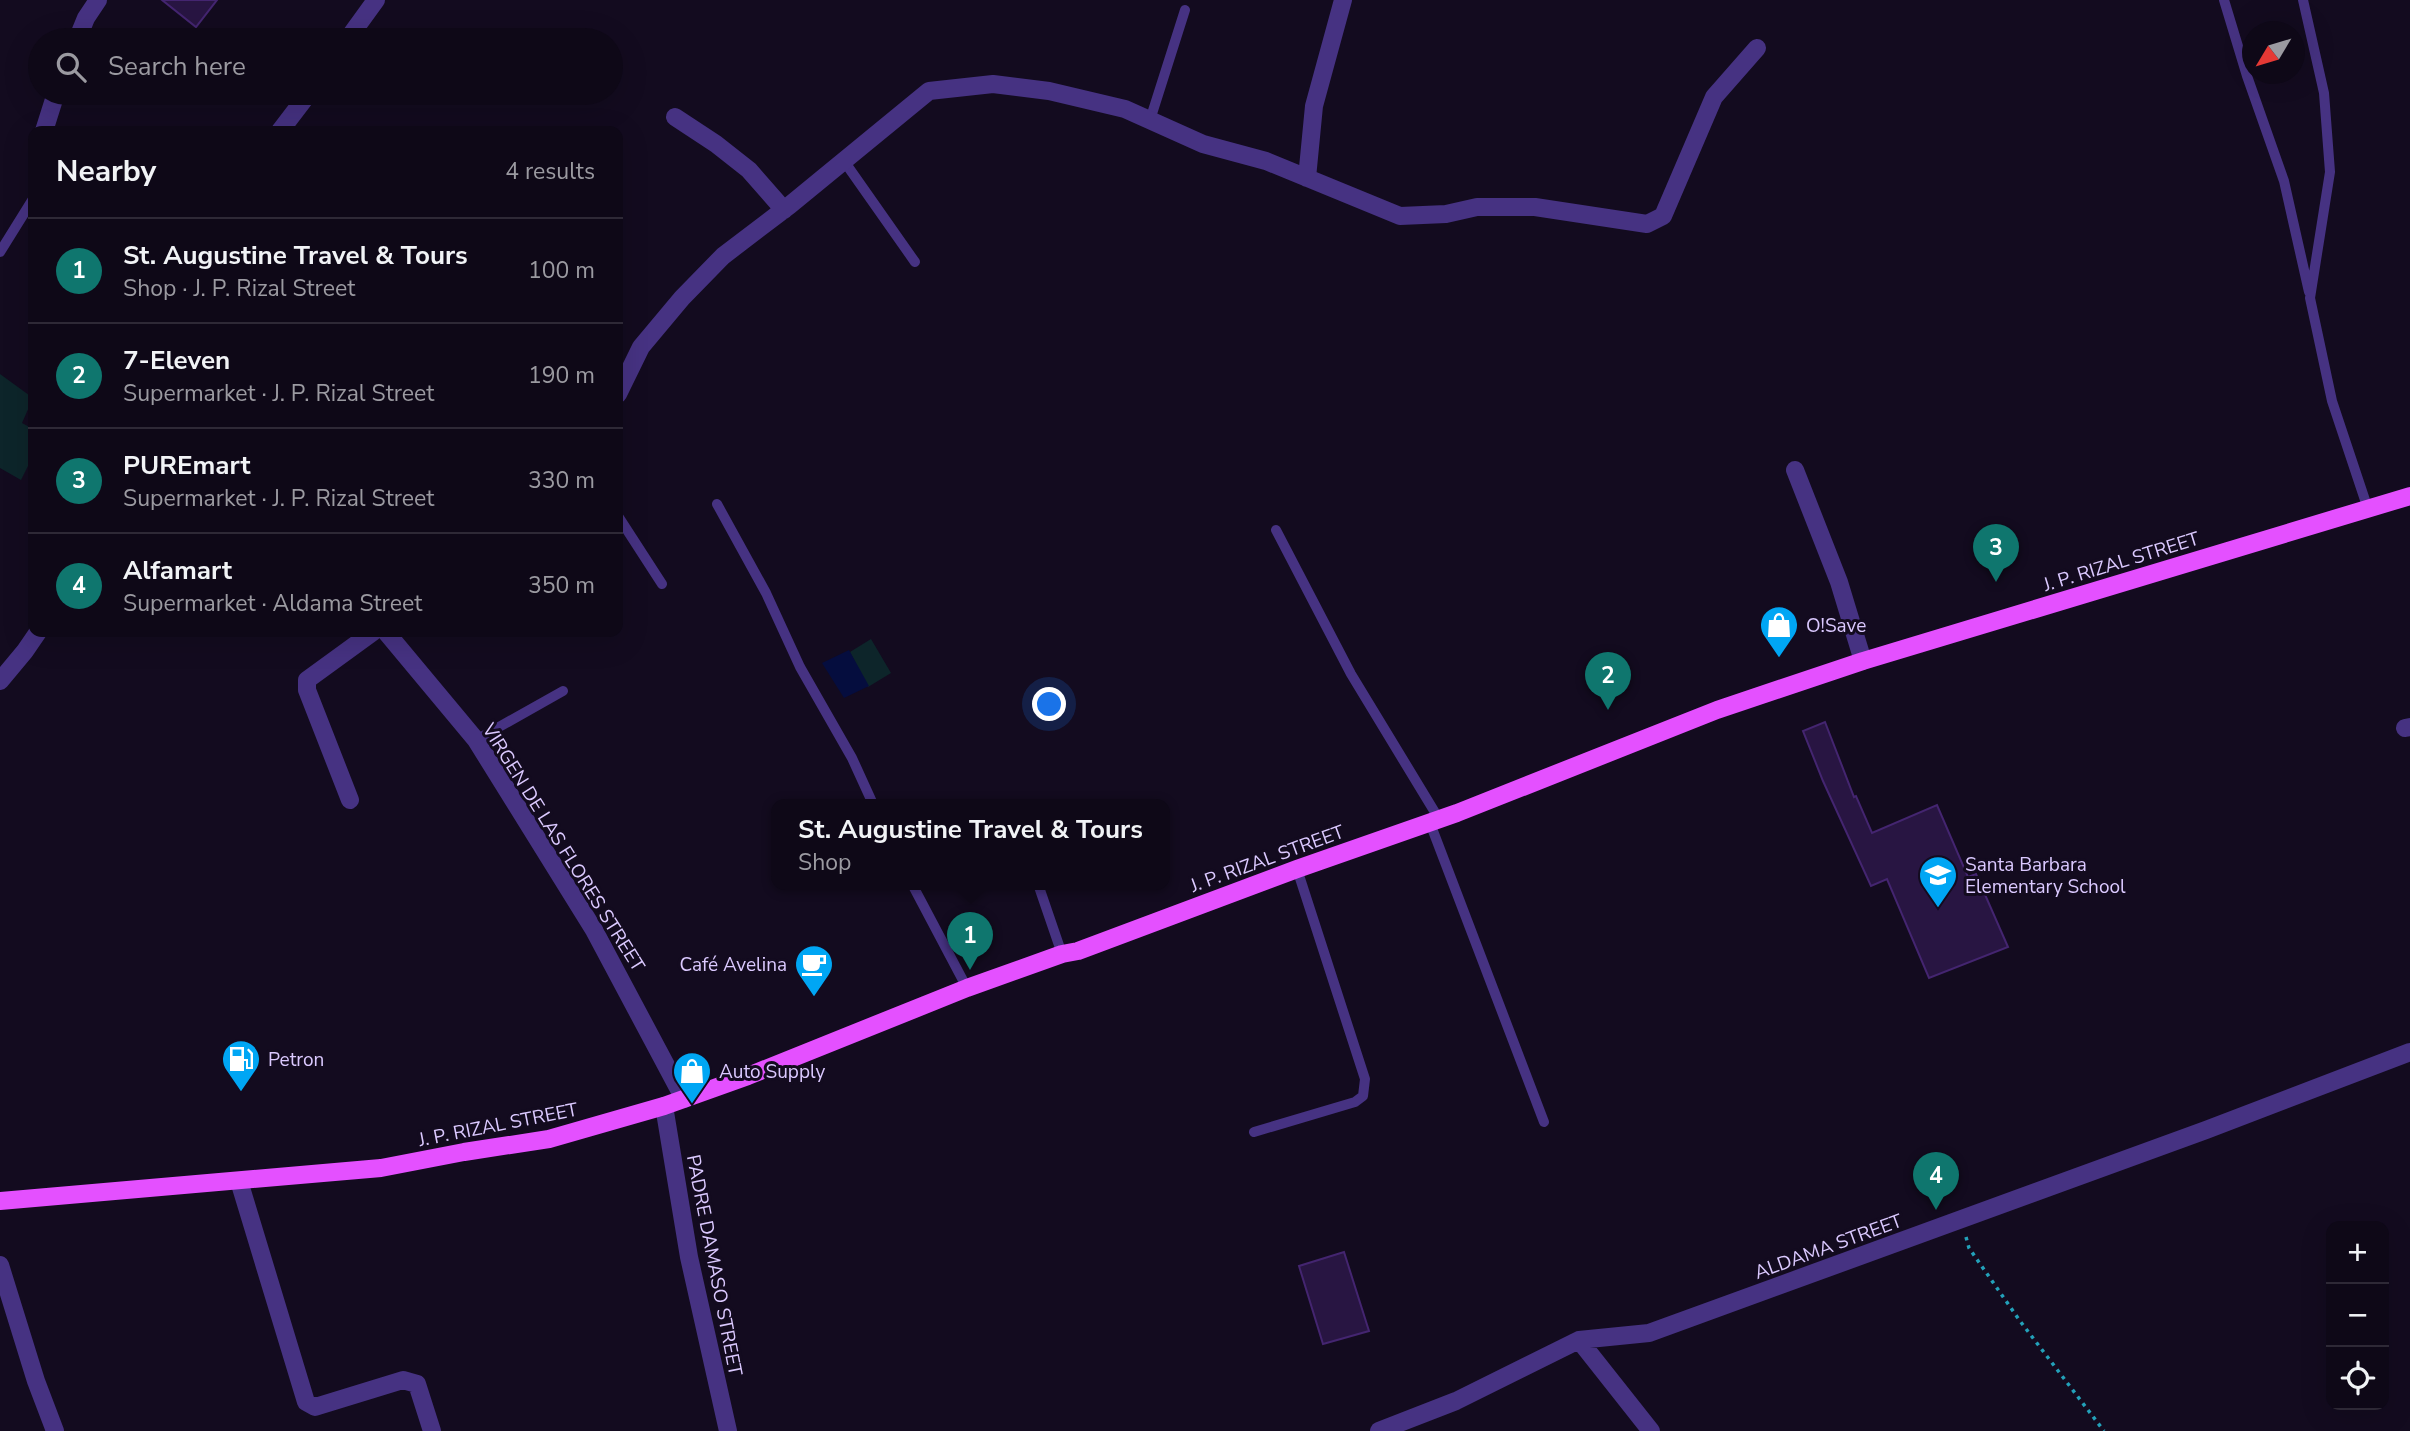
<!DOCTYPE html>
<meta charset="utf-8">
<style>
:root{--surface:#0e0817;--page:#171120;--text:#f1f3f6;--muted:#9b9aa1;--line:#2e2936;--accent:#0f766e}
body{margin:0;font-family:"Nunito Sans",sans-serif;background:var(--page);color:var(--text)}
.controls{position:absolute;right:21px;bottom:21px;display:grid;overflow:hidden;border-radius:14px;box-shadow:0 7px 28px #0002}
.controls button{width:63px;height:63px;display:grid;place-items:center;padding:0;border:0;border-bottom:2px solid var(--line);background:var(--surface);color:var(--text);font:35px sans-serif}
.compass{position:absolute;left:2242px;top:21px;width:63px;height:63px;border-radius:50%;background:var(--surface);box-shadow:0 7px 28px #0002;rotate:232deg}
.you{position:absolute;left:1050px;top:705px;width:24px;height:24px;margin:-18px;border:5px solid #fff;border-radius:50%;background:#1a73e8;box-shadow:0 0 0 10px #1a73e833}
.badge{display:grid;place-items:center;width:46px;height:46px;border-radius:50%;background:var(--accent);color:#fff;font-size:23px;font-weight:700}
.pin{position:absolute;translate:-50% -58px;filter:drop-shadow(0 2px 4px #0008)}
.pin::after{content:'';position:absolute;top:37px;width:24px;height:21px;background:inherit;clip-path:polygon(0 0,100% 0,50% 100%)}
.popup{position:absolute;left:771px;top:799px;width:399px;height:91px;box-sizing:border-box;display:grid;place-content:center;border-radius:14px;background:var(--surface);filter:drop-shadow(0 2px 5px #0005);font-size:23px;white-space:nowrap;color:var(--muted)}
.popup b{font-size:26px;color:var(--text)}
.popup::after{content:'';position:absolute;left:50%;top:100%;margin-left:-14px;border:14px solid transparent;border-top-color:var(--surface)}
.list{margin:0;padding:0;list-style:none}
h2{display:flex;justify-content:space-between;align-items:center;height:91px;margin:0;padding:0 28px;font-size:30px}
h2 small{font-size:23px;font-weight:400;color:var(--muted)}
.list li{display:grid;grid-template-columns:46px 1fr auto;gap:21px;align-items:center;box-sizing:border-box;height:105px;padding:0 28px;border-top:2px solid var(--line)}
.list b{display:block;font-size:26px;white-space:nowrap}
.list p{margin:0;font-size:23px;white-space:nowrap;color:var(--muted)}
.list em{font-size:23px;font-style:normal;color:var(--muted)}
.icon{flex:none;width:38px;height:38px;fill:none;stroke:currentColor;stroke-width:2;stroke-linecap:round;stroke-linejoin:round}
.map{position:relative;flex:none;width:2410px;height:1431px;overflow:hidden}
.search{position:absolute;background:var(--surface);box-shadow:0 7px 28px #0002;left:28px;top:28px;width:595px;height:77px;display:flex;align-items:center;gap:18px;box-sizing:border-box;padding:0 24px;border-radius:38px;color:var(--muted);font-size:26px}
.panel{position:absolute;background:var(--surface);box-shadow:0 7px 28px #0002;left:28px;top:126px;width:595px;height:511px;border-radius:14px}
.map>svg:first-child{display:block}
.green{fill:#0d252a}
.water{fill:#050d3e}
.building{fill:#281542;stroke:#442570;stroke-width:2}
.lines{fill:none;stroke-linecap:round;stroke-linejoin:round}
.path{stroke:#23a1b9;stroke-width:3.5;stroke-dasharray:3.5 5;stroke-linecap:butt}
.lane{stroke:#463282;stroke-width:10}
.street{stroke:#463282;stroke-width:18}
.primary{stroke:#e450ff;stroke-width:18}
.labels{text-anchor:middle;stroke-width:6;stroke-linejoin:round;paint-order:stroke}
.street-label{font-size:19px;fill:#dbc9ff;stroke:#130b1f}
.poi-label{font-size:19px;fill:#dbc9ff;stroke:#130b1f;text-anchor:start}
</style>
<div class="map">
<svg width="2410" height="1431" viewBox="0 0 2410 1431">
<rect width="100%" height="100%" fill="#130b1f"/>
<!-- green -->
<path class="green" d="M0,374L33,398L22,423L33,429V456L21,480L0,468Z
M871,639L891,673L868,687L850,652Z"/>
<!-- water -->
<path class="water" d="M849,650L869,686L844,698L822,663Z"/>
<!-- building -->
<path class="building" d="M162,0H217L196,27Z
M1825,722L1854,797L1856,796L1872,833L1937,805L1968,877L1976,874L2008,947L1929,978L1887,879L1871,886L1823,781L1803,731Z
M1344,1252L1369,1331L1323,1344L1299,1266Z"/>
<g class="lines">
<!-- path -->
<path class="path" d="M1966,1237L1969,1248L2020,1321L2104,1431"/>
<!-- lane -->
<path class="lane" d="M2224,0L2247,76L2284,181L2309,292
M2303,0L2324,93L2330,172L2310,298L2332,401L2368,509
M1150,120L1185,10
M844,161L915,262
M0,252L33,199
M717,504L766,593L800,667L852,758L873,804
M618,516L662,584
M1276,530L1351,674L1439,819
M476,740L563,691
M1430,823L1544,1122
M912,884L967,988
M1038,884L1062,954
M1254,1132L1355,1102L1363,1096L1365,1079L1297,869"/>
<!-- street -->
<path class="street" d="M77,40L86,18L98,0
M347,40L376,0
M675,117L716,144L749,170L784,210
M44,131L56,93
M280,131L309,93
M1307,178L1314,106L1343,0
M618,394L641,347L682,298L723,256L790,205L929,91L993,84L1049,91L1125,109L1203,144L1266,161L1400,216L1446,214L1477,207H1535L1647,224L1663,216L1714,97L1757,48
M1795,470L1839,582L1863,661
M386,632L476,740L594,930L684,1099
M0,681L25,651L38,632
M2405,728L2410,727
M350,800L307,690V680L373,632
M664,1106L689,1257L728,1431
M239,1181L306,1402L315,1407L403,1380L417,1384L432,1431
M0,1265L36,1381L55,1431
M1579,1340L1651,1431
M1379,1431L1456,1401L1579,1340L1649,1333L2206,1130L2410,1052"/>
<!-- primary -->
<path class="primary" d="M0,1201L381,1168L464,1152L549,1139L664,1106L748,1076L967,988L1062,954L1078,951L1297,869L1457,813L1717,710L1863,661L2410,496"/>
</g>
<!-- icons -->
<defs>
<symbol id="shop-pin" viewBox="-11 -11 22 30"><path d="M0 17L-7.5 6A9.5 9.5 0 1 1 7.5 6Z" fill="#00a6f4" stroke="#130b1f"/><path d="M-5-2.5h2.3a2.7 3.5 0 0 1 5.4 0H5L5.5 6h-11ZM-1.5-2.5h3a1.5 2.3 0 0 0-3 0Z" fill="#fff"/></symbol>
<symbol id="school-pin" viewBox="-11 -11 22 30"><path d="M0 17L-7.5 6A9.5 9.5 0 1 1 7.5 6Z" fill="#00a6f4" stroke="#130b1f"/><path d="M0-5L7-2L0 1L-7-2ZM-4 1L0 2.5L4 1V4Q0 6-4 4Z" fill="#fff"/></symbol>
<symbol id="cafe-pin" viewBox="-11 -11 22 30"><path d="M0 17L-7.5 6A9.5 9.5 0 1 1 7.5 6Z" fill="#00a6f4" stroke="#130b1f"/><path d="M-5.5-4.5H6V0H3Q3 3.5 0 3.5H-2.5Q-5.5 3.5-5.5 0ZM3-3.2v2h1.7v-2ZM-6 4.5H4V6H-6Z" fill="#fff"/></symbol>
<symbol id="fuel-pin" viewBox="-11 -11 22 30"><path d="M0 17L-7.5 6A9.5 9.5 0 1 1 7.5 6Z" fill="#00a6f4" stroke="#130b1f"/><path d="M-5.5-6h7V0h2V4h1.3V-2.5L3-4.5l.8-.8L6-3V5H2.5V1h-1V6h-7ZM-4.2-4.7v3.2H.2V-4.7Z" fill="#fff"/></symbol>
</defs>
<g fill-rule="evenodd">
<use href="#shop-pin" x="1757" y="603" width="44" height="60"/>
<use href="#school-pin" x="1916" y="853" width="44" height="60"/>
<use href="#cafe-pin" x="792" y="942" width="44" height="60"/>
<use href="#fuel-pin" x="219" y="1037" width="44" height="60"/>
<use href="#shop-pin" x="670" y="1049" width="44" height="60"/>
</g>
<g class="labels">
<!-- street labels -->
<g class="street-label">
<text transform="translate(2121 561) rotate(-17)" y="7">J. P. RIZAL STREET</text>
<text transform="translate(564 847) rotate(58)" y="7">VIRGEN DE LAS FLORES STREET</text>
<text transform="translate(1267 858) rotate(-20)" y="7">J. P. RIZAL STREET</text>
<text transform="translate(498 1124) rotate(-11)" y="7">J. P. RIZAL STREET</text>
<text transform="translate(1828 1246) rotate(-20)" y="7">ALDAMA STREET</text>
<text transform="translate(715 1265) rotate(79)" y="7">PADRE DAMASO STREET</text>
</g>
<!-- poi labels -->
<g class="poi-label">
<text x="1806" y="632">O!Save</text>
<text x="1965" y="871">Santa Barbara<tspan x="1965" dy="22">Elementary School</tspan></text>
<text x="787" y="971" text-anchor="end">Café Avelina</text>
<text x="268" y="1066">Petron</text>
<text x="719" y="1078">Auto Supply</text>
</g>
</g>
</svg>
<div class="controls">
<button>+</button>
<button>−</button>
<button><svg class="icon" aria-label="locate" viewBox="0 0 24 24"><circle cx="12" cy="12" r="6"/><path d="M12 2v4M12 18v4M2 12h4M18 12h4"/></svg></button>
</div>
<svg class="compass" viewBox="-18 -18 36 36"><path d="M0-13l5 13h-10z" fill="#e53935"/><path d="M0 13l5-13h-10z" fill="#9b9aa1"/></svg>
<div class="you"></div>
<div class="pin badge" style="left:970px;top:970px">1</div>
<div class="popup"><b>St. Augustine Travel &amp; Tours</b>Shop</div>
<div class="pin badge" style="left:1608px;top:710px">2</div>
<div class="pin badge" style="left:1996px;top:582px">3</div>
<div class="pin badge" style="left:1936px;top:1210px">4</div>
<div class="search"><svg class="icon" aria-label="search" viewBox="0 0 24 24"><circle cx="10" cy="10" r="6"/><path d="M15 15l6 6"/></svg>Search here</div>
<section class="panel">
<h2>Nearby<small>4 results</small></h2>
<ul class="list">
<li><span class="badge">1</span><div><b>St. Augustine Travel &amp; Tours</b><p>Shop · J. P. Rizal Street</p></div><em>100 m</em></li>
<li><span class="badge">2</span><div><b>7-Eleven</b><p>Supermarket · J. P. Rizal Street</p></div><em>190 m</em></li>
<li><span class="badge">3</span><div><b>PUREmart</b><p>Supermarket · J. P. Rizal Street</p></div><em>330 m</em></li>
<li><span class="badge">4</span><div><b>Alfamart</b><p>Supermarket · Aldama Street</p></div><em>350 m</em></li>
</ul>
</section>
</div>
